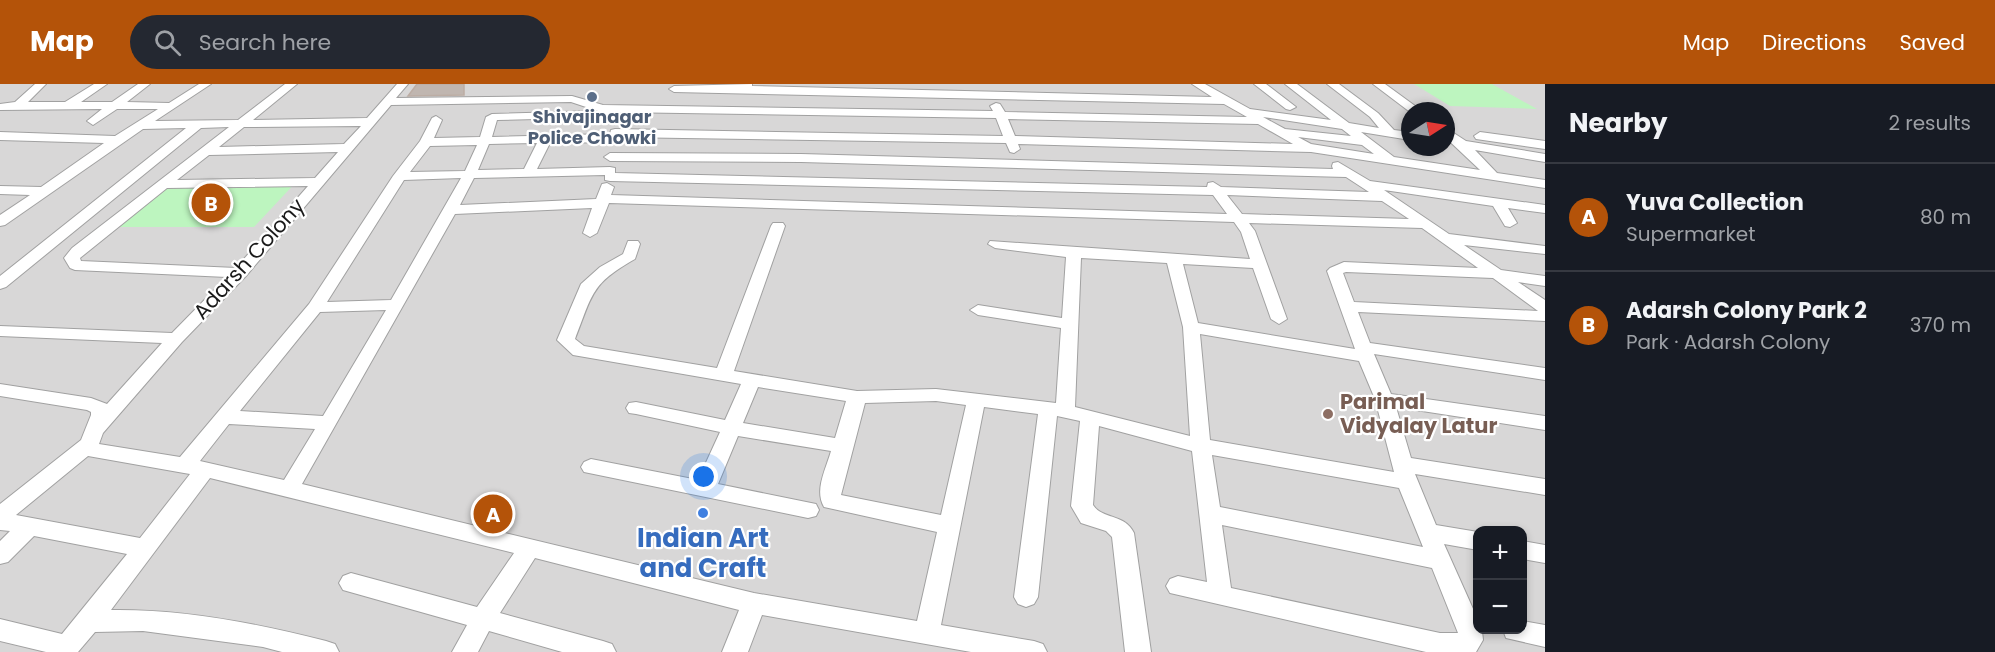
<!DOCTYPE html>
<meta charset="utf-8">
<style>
:root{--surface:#171b24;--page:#242831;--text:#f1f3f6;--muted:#9ea1a6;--line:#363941;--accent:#b45309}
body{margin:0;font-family:Poppins,sans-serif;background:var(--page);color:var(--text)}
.controls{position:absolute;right:18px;bottom:18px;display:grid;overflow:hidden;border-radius:12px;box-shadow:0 3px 9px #0003}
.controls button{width:54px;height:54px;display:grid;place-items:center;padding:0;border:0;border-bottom:2px solid var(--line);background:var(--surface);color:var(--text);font:30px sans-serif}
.compass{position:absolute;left:1401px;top:18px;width:54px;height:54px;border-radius:50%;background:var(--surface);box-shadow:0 3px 9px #0003;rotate:78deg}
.you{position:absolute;left:704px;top:393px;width:21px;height:21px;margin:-15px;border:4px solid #fff;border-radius:50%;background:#1a73e8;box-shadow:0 0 0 9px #1a73e833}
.badge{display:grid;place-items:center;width:39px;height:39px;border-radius:50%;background:var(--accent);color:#fff;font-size:20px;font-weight:700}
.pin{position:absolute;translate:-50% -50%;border:3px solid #fff;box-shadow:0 2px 6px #0006}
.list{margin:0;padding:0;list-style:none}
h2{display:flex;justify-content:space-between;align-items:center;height:78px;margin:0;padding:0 24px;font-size:26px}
h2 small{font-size:20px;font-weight:400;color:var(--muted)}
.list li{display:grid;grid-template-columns:39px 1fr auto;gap:18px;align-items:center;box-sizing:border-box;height:108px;padding:0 24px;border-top:2px solid var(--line)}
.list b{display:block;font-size:22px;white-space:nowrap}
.list p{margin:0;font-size:20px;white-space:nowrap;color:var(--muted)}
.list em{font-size:20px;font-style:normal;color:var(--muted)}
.icon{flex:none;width:33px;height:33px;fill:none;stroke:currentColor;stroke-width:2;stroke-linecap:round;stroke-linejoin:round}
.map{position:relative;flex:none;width:1545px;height:568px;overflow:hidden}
header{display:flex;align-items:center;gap:36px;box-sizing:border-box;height:84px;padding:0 30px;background:var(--accent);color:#fff}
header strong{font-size:28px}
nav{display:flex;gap:33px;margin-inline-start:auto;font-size:21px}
.search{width:420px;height:54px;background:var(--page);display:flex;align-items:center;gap:15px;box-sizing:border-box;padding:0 21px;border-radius:33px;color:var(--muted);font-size:22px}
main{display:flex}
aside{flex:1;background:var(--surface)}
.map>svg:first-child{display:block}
.residential{fill:#d8d7d7;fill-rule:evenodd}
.park{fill:#bdf5bf}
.building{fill:#c0b6b0;stroke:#bcada4;stroke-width:1.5}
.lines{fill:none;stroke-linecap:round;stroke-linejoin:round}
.minor-casing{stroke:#a1a1a1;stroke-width:2}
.minor{fill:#fff;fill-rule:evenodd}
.service-dot{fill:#5c6f8a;stroke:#fff;stroke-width:2}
.education-dot{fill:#8d6e63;stroke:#fff;stroke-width:2}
.shop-dot{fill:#3f7fe0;stroke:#fff;stroke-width:2}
.labels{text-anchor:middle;stroke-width:4.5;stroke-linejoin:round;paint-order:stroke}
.far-service-label{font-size:18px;font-weight:bold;fill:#4e5e75;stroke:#fff}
.street-label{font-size:21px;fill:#1a1a1a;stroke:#fff}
.education-label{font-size:21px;font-weight:bold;fill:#785e54;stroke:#fff;text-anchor:start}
.near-shop-label{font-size:26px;font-weight:bold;fill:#366cbe;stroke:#fff}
</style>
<header>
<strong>Map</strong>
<div class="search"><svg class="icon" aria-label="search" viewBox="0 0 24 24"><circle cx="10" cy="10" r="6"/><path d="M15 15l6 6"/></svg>Search here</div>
<nav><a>Map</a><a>Directions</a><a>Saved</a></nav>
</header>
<main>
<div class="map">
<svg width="1545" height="568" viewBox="0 0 1545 568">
<rect width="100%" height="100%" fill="#ece7e0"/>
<!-- residential -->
<path class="residential" d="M0,0H1545V568H0ZM1410,27H1446V63H1410ZM1478,446H1522V546H1478Z"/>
<!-- park -->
<path class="park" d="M1414,0H1492L1537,25L1450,22Z
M171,95H299L254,143H118Z"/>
<!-- building -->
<path class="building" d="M417,0H464V11L408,12Z"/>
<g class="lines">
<defs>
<path id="minor" d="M35,0H46L28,18H65L94,0H107L81,18H112L138,0H150L127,18L169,19L199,0H211L155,37L238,36L285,0H297L253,36L367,34L397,0H408L396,14L572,12L603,21L993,27L990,22L996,19L1000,20L1005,28L1247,33L1224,20L674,8L669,5L674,2L752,0V2L1212,13L1192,0H1205L1250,25L1331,36L1285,0H1297L1349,39L1379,44L1370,33L1327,0H1339L1378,29L1394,46L1410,48V56L1361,48L1394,73L1480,86L1446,54V44L1466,57L1545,70V78L1475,66L1497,89L1545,96V104L1311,68L1018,60L1020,65L1014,69L1010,68L1006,59L619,53L618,57L614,58L550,59L537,85L610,83L615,84V89L1207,103L1208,99L1213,98L1221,103L1369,108L1346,93L801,78L610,77L604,73L610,69L801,70L1333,85L1332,82L1333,79L1338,78L1370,97L1545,121V129L1508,124L1517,139L1510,143L1505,142L1493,122L1384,106L1449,150L1545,162V170L1464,161L1501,186L1545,192V202L1518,198L1545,216V237L1358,228L1370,259L1545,284V296L1374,270L1391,310L1545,332V346L1396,323L1411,374L1545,395V411L1415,390L1436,441L1478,448V466L1444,460L1478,536V546L1482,547L1483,556L1476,568H1426L1170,509L1166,502L1170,495L1178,492L1207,498L1192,367L1099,342L1093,421C1103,436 1124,429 1134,449L1151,568H1125L1112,453L1106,447L1081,439L1071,422L1080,337L1057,332L1038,513L1034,520L1026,523L1018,520L1014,513L1038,330L984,323L941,541L1034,557L1043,560L1047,568H971L762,531L748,568H722L739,526L535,474L500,529L603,557L612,560L616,568H562L489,547L478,568H452L467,541L343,506L339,499L343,492L351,489L477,523L514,469L210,394L111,526C183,525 256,539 326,557L335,560L339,568H282L263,563L143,547L95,548L78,568H46L0,557V535L62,550L127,470L34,452L8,478L0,480V457L10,447L0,446V420L81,356L91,331V328L87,326L0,312V300L91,314L107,320L162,259L0,252V242L172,249L227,193L75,186L70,184L64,174L72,164L229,43L201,44L6,203L0,205V192L186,44L143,45L5,141L0,142V131L30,111L0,110V102L41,103L104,59L0,56V48L115,52L158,25H117L93,41L87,37L102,25L0,26V20L15,18ZM571,18L598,27L492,30L486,33L480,53L434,54L442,36L436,32L432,34L420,57L393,92L309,220L180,373L99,360L103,349L182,258L246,192L391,21ZM615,28L996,34L1003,52L615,45L611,46L610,50L492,53L497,36L611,33L615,32ZM1263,33L1342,45L1351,52L1285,45ZM1008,35L1258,40L1293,60L1015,52ZM361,42L344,60L219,63L244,43ZM1298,53L1362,61L1374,70L1311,60ZM537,59L524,85L478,86L489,60ZM477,61L465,87L410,88L430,62ZM338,68L315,94L177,96L209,71ZM605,91V96L610,97L1213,111L1227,130L611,111L614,103L607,99L602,100L596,115L460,121L474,94ZM461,94L391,216L327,218L404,96ZM308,102L236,184L81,177L80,174L167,104ZM1227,111L1382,117L1409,135L1242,130ZM609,119L1234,138L1241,148L1250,175L990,157L988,160L995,164L1066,173L1062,234L978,221L970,226L978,231L1061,244L1056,319L936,305L857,307L734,287L785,142L783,139H773L771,142L717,284L584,262L575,255C593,209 591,200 635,175L640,160L638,157H628L623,170L600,183L581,200L557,256L573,271L741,300L725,336L636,318L629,319L626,324L629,329L636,330L720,348L698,396L591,375L584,378L581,383L584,388L808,434L816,432L819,426L816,420L718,400L738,352L831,367C826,385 814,406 824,423L937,448L917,537L754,509L302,400L455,130L592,124L583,149L590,153L597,149ZM1249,139L1422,144L1478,184L1344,178L1330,184L1327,187L1355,265L1198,239L1183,180L1253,184L1271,235L1279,240L1287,235L1255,147ZM1081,174L1167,179L1183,243L1190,352L1075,323ZM1346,188L1493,194L1538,227L1354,218L1343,189ZM386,226L323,332L240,327L320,228ZM1200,250L1359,277L1375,315L1394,388L1210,356ZM758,303L846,317L835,354L743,339ZM936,317L966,321L941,431L841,411L865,319ZM229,340L315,345L284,396L200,377ZM1212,371L1399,404L1423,463L1220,423ZM88,372L184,389L190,390L140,454L16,431ZM1222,441L1432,484L1458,549H1440L1231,504Z
M1254,0H1266L1296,23L1290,26L1286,25Z
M1373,0H1385L1422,27L1410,28Z
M1480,48L1545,57V65L1476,55L1474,52Z
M1522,457L1545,461V479L1522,475Z
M1522,537L1545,541V563L1506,554L1503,546H1522Z"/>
</defs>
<!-- minor casing -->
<use href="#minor" class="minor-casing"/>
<!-- minor -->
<use href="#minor" class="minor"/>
</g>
<!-- markers -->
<circle class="service-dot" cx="592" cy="13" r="6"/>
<circle class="education-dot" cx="1328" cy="330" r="6"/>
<circle class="shop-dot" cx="703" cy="429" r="6"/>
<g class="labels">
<!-- far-service labels -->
<g class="far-service-label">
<text x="592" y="39">Shivajinagar<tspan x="592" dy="21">Police Chowki</tspan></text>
</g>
<!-- street labels -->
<g class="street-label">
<text transform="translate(249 175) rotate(-48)" y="7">Adarsh Colony</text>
</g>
<!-- education labels -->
<g class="education-label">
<text x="1340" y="325">Parimal<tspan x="1340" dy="24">Vidyalay Latur</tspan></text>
</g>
<!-- near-shop labels -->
<g class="near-shop-label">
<text x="703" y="463">Indian Art<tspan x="703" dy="30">and Craft</tspan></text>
</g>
</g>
</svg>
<div class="controls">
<button>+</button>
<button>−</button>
</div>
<svg class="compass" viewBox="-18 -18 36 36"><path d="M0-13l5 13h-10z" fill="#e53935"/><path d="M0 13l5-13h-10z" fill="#9ea1a6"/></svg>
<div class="you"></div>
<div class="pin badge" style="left:493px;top:430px">A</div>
<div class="pin badge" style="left:211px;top:119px">B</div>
</div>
<aside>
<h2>Nearby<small>2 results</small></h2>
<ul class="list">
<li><span class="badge">A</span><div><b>Yuva Collection</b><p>Supermarket</p></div><em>80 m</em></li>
<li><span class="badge">B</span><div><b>Adarsh Colony Park 2</b><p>Park · Adarsh Colony</p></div><em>370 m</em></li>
</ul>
</aside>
</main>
